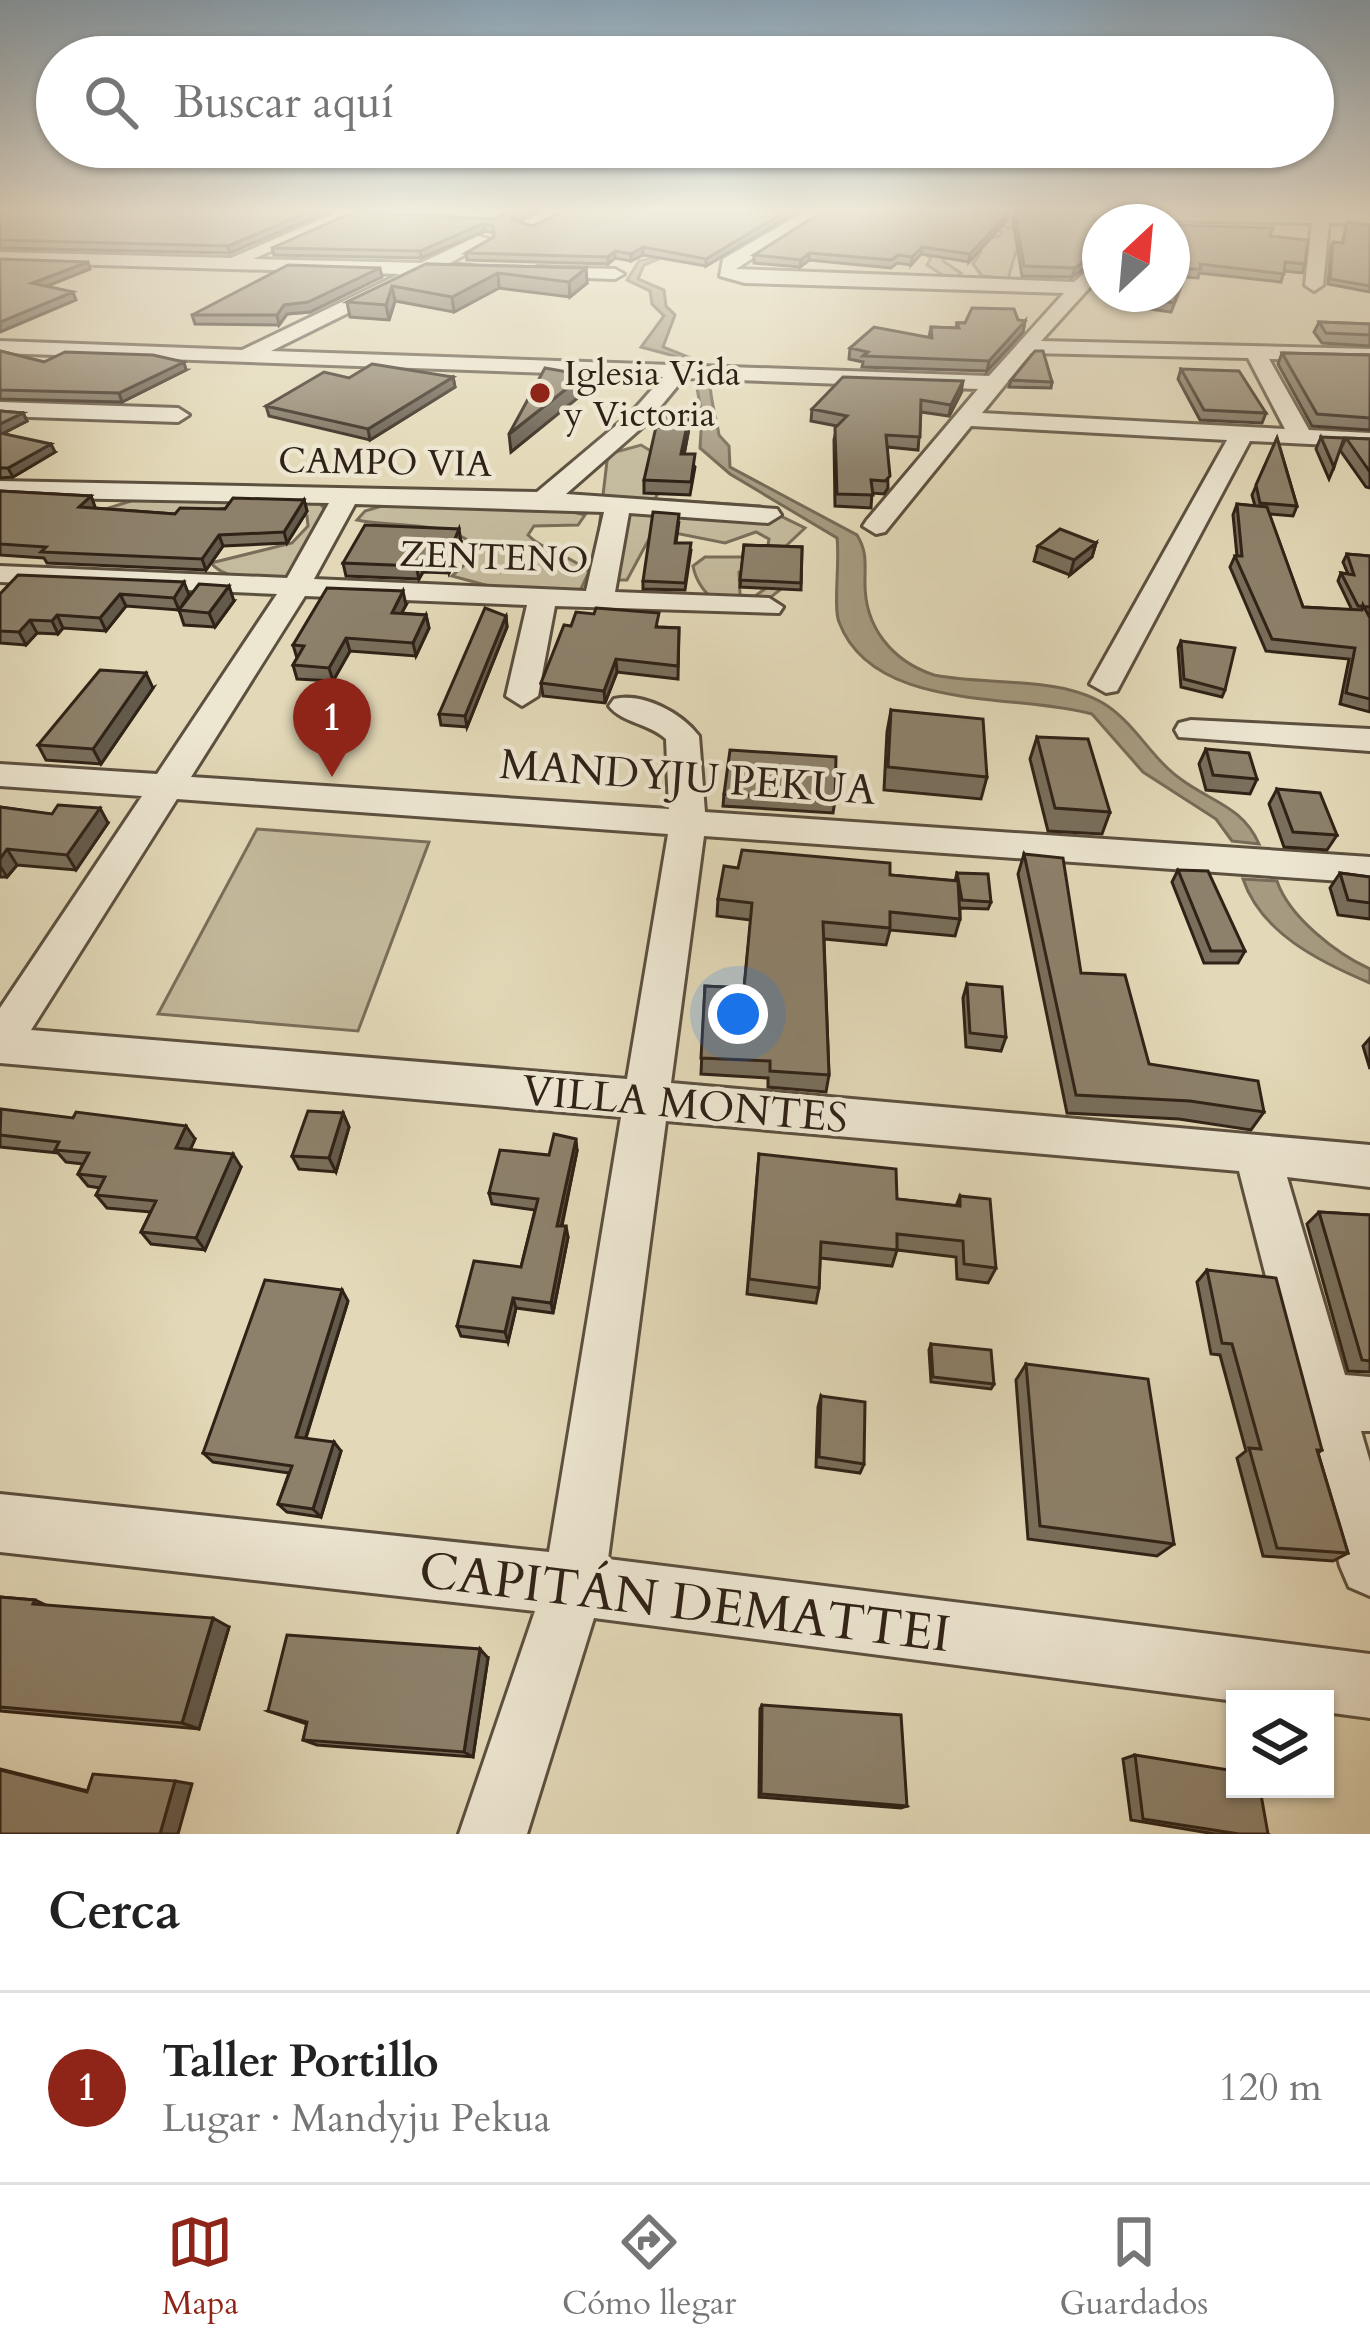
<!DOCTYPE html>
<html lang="es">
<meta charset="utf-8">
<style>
:root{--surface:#fff;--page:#f2f2f2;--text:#222;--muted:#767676;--line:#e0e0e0;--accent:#8f2418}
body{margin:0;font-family:Cardo,serif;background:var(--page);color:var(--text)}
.controls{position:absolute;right:36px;bottom:36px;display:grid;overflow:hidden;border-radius:0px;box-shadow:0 3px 9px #0004}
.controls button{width:108px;height:108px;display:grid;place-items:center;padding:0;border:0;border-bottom:3px solid var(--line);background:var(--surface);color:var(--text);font:60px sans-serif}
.compass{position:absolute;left:1082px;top:204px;width:108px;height:108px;border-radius:50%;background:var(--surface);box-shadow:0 3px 9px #0004;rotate:26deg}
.you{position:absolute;left:738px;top:1014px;width:42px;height:42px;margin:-30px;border:9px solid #fff;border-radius:50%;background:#1a73e8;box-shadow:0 0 0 18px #1a73e833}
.badge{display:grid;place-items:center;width:78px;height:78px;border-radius:50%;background:var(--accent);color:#fff;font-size:39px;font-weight:700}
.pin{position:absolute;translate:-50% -99px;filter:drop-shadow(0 3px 6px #0008)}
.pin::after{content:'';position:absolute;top:63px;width:42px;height:36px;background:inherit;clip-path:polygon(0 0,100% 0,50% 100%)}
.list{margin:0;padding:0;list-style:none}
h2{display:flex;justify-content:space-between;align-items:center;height:156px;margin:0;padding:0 48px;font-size:51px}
h2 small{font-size:39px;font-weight:400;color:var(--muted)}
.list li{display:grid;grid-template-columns:78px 1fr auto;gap:36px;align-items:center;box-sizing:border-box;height:192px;padding:0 48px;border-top:3px solid var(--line)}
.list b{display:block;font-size:45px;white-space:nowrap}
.list p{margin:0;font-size:39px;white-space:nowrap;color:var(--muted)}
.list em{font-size:39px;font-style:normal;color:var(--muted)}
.icon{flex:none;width:66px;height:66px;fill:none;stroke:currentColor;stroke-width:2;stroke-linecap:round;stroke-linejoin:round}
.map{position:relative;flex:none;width:1370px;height:1834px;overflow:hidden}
.search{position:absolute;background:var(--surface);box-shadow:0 3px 9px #0004;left:36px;right:36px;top:36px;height:132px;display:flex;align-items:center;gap:30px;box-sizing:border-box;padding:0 42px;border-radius:66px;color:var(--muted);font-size:45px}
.sheet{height:348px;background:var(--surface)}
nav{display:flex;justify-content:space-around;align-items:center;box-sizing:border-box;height:168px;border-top:3px solid var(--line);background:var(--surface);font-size:33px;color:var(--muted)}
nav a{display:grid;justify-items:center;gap:6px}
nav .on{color:var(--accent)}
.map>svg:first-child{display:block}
.green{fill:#c4ba9d;stroke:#7a6e5a;stroke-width:3}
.water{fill:#a69b81;stroke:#766b57;stroke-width:3}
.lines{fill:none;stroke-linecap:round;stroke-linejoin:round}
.minor-casing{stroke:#5c503f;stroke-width:6}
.minor{fill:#ede6d1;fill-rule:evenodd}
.wall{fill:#796f5c;stroke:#2f2217;stroke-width:3}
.shaded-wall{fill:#635a4b;stroke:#2f2217;stroke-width:3}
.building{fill:#8d816b;stroke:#2f2217;stroke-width:3}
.poi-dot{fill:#8f2418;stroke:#ede6d1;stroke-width:4.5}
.labels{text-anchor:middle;stroke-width:9;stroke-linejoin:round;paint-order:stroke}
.far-poi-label{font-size:36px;fill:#2f2217;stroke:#ede6d1;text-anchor:start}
.far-street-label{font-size:36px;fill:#2f2217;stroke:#ede6d1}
.street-label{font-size:42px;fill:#2f2217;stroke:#ede6d1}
.near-street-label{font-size:51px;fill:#2f2217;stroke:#ede6d1}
</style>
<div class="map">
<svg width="1370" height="1834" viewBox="0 0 1370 1834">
<rect width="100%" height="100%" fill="#e3d9b8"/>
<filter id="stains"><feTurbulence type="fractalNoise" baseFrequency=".00167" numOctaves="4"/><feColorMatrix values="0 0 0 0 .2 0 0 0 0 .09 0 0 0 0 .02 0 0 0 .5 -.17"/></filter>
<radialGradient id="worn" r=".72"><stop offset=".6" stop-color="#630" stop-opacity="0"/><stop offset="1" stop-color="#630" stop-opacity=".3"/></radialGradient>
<!-- green -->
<path class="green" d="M993,225L1034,231L1100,226V234L1031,241L1016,251L1008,279L982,276L973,264L981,252L949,248L943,261L961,273L958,277H946L927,265L931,258L925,254L1000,236L1002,232Z
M641,445L672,464L655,499L760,506L805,528L771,560L739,572L740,595L755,596L779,579L781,589C774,594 765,603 757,606C728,619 698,594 693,566L705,557H766L769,539L756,532L725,543L660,530L650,537L627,580H593L607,461L612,453Z
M314,496L339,527L289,581C266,582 226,581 211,563L292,543L308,526L307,516L266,504L227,516L116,523L109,508L137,499Z
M402,500L532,502L585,515L578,525L534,526L528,535C543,551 568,553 589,572L578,595L560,605L452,576L480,551C454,519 394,528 357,520L365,511Z
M257,829L429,842L358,1031L158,1014Z"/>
<!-- water -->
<path class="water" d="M670,254L644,265L638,279L664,290L666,306L675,315L663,347L708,365L641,347L664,316L652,304L650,291L627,280L639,261Z
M695,377L710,378C709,397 716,415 719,435L729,446L730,467L857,535C867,551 865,563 865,581C864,627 892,661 934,675C988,686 1063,675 1109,707C1137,727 1154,761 1182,780C1212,802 1243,807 1259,844L1232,841L1216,819L1143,772L1092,714C1017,693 873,713 839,622C833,607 840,561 837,538L730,474L700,448L702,415Z
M1243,879L1277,881C1289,917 1337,954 1370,969V983C1320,962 1261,933 1243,879Z"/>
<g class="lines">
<defs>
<path id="minor" d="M340,211H362L253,259L421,263L478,236L492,240L448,264L472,266V274H427L271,351L989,376L1064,293L745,283L720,276L723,259L806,211H825L736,269L1074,282L1100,260V276L1041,341L1370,349V361L1269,359L1309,430L1370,433V447L1250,441L1117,691L1106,693L1090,684L1227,440L971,426L885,532L876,534L863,526L867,520L978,389L684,378L647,423L566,494L777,509L781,515L768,523L629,513L615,592L769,598L783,607L779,613L555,606L538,696L522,706L506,696L527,605L305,596L191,777L669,809L666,739C649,723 622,723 609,706L614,699C643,692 682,713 699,736L705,812L1370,857V883L704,836L671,1083L1370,1145V1187L1287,1177L1345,1375L1370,1377V1431H1361L1370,1462V1596L1349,1587L1340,1566L1239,1171L666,1121L608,1559L1370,1654V1718L1325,1712V1699L1235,1701L594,1618L527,1834H459L535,1611L0,1552V1494L549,1552L621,1117L0,1063V1008L142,796L0,786V764L157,774L277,594L0,582V566L287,578L329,503L0,497V481L537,492L631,413L663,377L0,353V341L242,350L400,274L0,262V252L231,258ZM1031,353L1248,358L1285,429L982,413ZM355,504L604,512L586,591L314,579ZM177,799L668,834L627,1079L31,1030Z
M546,211H568L531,229L517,225Z
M965,211L1321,212L1370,214V224L1329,223L1323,285L1314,291L1305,285L1312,223L973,216Z
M537,267L615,269L624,274L615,279L531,276L528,272Z
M0,402L178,408L189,415L178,422L0,416Z
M1191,720L1370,729V751L1179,737L1175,730L1179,723Z"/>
</defs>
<!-- minor casing -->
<use href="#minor" class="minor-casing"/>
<!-- minor -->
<use href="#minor" class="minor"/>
</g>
<!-- wall -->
<path class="wall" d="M0,211H329L230,253L0,248Z
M536,211L515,221L532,226L797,211L706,266L643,255L631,261L615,258L608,264L467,260L466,253L494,237L493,233L485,231L421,258L274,255L272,248L373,213L493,219Z
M972,213L1006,221L969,262L921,254L911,265L897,263L891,268L809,260L800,267L754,263V255Z
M1015,213L1100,235V257L1072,277L1022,276L1013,221Z
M1347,222L1370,225V292L1328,284L1331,247L1333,242L1342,243Z
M1174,225L1270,236L1305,264L1302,273L1284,271L1281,282L1199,273L1198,278L1185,277L1171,312L1124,305L1128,294Z
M426,264L586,268L587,283L570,297L499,288L454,312L395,301L389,320L350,317L347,302Z
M382,277L310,312L287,314L279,325L195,324L192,315Z
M1018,320L1025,321L1023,332L987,371L862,367L863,362L849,359L850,348L929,337L931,327L956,328L957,323Z
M1319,322L1370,324V346L1322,343L1314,332Z
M0,351L44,362L186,370L122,402L0,399Z
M1282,353L1370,355V430L1312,426L1278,364Z
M1181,369L1266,413L1262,423L1200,420L1178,379Z
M453,377L455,387L370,440L269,416L266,406L349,378Z
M1011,380L1052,382L1051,388L1009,387Z
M961,393L949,416L921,412L918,450L887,447L888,488L884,494L872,493L871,508L835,506L834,440L837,426L811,421L812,409Z
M0,411L23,413L27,421L3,433L55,452L13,477L0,478Z
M690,423L684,454L695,467L690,495L644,493V480Z
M1321,437L1334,467L1329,479L1316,449Z
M1277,438L1297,506L1293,516L1269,514L1303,607L1352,610L1338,581L1341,573L1348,574L1343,562L1347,554L1370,556V615L1368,614L1370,618V712L1340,704L1349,659L1266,651L1230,567L1235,556H1237L1233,515L1237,504L1255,506L1252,495Z
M1346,438L1370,439V488L1366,487L1340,450Z
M0,491L91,496L95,507L94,508L175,514L304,500L307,511L287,543L223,546L206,570L47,563L44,558L0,555Z
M679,521L676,543L691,550L685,590L643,589V581Z
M461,542L449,573L423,572L419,579L346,576L343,563Z
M1096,543L1092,557L1070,575L1034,561L1038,546Z
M744,545L802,547L801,590L740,587Z
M0,594L189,595L179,610L126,606L106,631L63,628L58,634L37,633L26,645L0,643Z
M234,601L215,627L184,625L179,610Z
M406,605L401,613L426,615L429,628L416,656L350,651L333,681L297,679L293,665L297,658L293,645Z
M594,614L659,627L679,628L678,679L617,672L605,703L543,696L541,683L571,626Z
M506,616L507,627L467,727L441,725L439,714Z
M1181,641L1225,690L1222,697L1181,687L1178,648Z
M153,688L101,764L46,760L38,745Z
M891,710L987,777L981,799L884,790L887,732Z
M1037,737L1110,812L1102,834L1048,831L1030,759Z
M1206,749L1257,779L1250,794L1206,790L1199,764Z
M1277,789L1337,835L1327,850L1284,847L1269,804Z
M724,794L835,801L833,813L723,806Z
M0,807L108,823L76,870L17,865L7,877H0Z
M1024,854L1081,973L1149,1064L1264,1112L1251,1130L1179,1119L1067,1113L1018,874Z
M1178,870L1245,951L1238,963H1204L1172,882Z
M957,873L991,902L988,909L960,908V919L955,936L890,930L886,945L824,939L829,1075L826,1092L768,1087V1078L701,1074L705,986L744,988L751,920L717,916L718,899L890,875L955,881Z
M1340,873L1370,877V919L1338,915L1330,888Z
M967,984L1006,1037L1001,1051L966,1047L963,998Z
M1370,1038V1069L1363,1046Z
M0,1111L195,1139L190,1150L241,1167L205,1250L151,1244L141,1232L151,1212L107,1208L96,1195L100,1188L88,1186L78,1174L83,1164L66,1162L58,1153L0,1147Z
M343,1113L349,1127L336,1172L299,1169L292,1156Z
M577,1151L562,1226L568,1237L553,1313L516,1308L508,1342L461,1336L457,1326L521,1267L535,1210L492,1204L489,1193L549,1155Z
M759,1154L897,1199L956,1206L960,1196L996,1268L988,1283L957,1279L956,1257L897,1250L892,1266L820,1258L819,1288L816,1303L747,1294Z
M1319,1212L1370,1215V1372L1348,1371L1307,1224Z
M1207,1270L1322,1450L1318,1453L1348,1553L1333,1561L1263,1556L1237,1458L1246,1451L1220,1355L1211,1354L1197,1282Z
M348,1301L306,1438L341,1451L321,1517L287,1512L278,1504L289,1473L213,1462L203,1453Z
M931,1344L994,1384L991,1389L931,1382L929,1350Z
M1026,1364L1174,1544L1157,1556L1028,1539L1016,1380Z
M821,1396L864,1464L860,1473L816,1467L818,1407Z
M0,1597L35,1600L48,1606L229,1627L199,1729L0,1711Z
M488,1658L473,1757L317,1745L303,1740L307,1724L268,1711Z
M762,1705L907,1806L901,1808L759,1797L760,1709Z
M1135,1755L1268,1834H1215L1131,1820L1123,1759Z
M0,1769L88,1791L192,1784L0,1834Z"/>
<!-- shaded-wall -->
<path class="shaded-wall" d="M311,211H329L230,253L228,246Z
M521,211H536L515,221L512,220L514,214Z
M786,211H797L706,266V259Z
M1008,214L1006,221L969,262L970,254Z
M484,223L485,231L421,258L420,251Z
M643,247V255L631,261V254Z
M922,247L921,254L911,265L912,257Z
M1100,250V257L1072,277L1075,268Z
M615,251V258L608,264V257Z
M809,253V260L800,267L801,260Z
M88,262L90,269L35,291L32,283Z
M380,268L382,277L310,312L287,314L279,325L277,315L284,305Z
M586,268L587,283L570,297L569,282Z
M498,273L499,288L454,312L452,297Z
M392,286L395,301L389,320L386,305Z
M73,292L76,300L0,332V322Z
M1025,321L1023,332L987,371L989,361Z
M184,362L186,370L122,402L119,393Z
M584,375L585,392L511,452L509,434Z
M453,377L455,387L370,440L368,429Z
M963,381L961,393L949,416L951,405Z
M690,411V423L682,466L681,454Z
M23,413L27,421L0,435V424Z
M51,444L55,452L13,477L8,468Z
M91,496L95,507L84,518L79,507Z
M304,500L307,511L287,543L284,532Z
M459,529L461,542L449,573L446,560Z
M219,535L223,546L206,570L202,559Z
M1096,543L1092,557L1070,575L1074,560Z
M420,559L423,572L419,579L416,566Z
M184,582L189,595L179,610L174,598Z
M229,586L234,601L215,627L209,613Z
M403,591L406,605L395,626L392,613Z
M120,594L126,606L106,631L100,618Z
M57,615L63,628L58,634L52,621Z
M426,615L429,628L416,656L413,643Z
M506,616L507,627L467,727L465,716Z
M30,620L37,633L26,645L19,632Z
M346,638L350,651L333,681L329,668Z
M616,659L617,672L605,703L604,691Z
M146,673L153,688L101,764L93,749Z
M100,808L108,823L76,870L67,855Z
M7,849L17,865L7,877L0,866V859Z
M343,1113L349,1127L336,1172L329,1158Z
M186,1126L195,1139L185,1161L176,1148Z
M576,1139L577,1151L559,1237L557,1226Z
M233,1154L241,1167L205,1250L196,1238Z
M566,1226L568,1237L553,1313L551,1303Z
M342,1290L348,1301L303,1446L296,1437Z
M513,1298L516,1308L508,1342L505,1332Z
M334,1442L341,1451L321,1517L313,1509Z
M213,1618L229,1627L199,1729L182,1723Z
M480,1649L488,1658L473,1757L464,1752Z
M175,1781L192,1784L178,1834H160Z"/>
<!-- building -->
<path class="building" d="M0,211H311L228,246L0,240Z
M356,211H358L354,212L493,219L511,211H521L514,214L512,220L532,226L564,211H786L706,259L643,247L631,254L615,251L608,257L466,253L494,237L493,226L484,223L420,251L272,248Z
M823,211H969L972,213L1008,214L970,254L922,247L912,257L898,255L892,260L809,253L801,260L754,255Z
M1015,213L1094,214L1100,235V250L1075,268L1024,266Z
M1163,216L1169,217L1174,225L1273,228L1270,236L1308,240L1305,264L1285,262L1284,274L1200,264L1201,269H1187L1174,303L1127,296L1128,294H1172V222H1160Z
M1347,222L1370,225V286L1330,279L1333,242L1343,243Z
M0,259L88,262L32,283L73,292L0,322Z
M426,264L586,268L569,282L498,273L452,297L392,286L386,305L347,302Z
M288,265L380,268L308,302L284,305L277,315H192Z
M972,308L1014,309L1018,320L1025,321L989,361L863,356L868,352L850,348L874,327L932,338L931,327L959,328L957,323H965Z
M1319,322L1370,324V335L1326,333Z
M0,351L44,362L65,352L153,355L184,362L119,393L0,390Z
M1035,351H1043L1052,382L1011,380Z
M1282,353L1370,355V418L1317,414Z
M372,364L453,377L368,429L266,406L324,372L349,378Z
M545,368L584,375L509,434Z
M1181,369L1239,371L1266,413L1204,410Z
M843,377L963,381L951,405L921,400L920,437L886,435L890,476L885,481L871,480L873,495L837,494L835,428L847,416L812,409Z
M666,410L690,411L681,454H695L691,482L644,480L656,427H661Z
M0,411L23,413L0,424Z
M0,433L51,444L8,468H0Z
M1321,437L1344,438L1334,467Z
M1277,438L1297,506L1260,503L1256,485Z
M1346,438L1370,439V472Z
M0,491L91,496L79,507L175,514L180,508L225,509L233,498L304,500L284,532L219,535L202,559L41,552L46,547L0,544Z
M1237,504L1267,507L1303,607L1362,610L1363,605L1370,618V699L1346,693L1355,648L1272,639L1235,556H1242Z
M653,512L679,514L675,543H691L685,583L643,581Z
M365,525L459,529L446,560L420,559L416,566L343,563Z
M1060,529L1096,543L1074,560L1038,546Z
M744,545L802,547L801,583L740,580Z
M1347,554L1370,556V607L1358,606L1341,573L1354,575Z
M18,575L184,582L174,598L120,594L100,618L57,615L52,621L30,620L19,632L0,631V594Z
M199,584L229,586L209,613L179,610Z
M327,588L403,591L392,613L426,615L413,643L346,638L329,668L293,665L304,646L293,645Z
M485,608L506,616L465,716L439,714Z
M596,608L659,613L656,627L679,628L678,666L616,659L604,691L541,683L564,625L571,626L576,612L594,614Z
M1181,641L1235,648L1225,690L1184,679Z
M100,670L146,673L93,749L38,745Z
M891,710L983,719L987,777L888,767Z
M1037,737L1088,739L1110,812L1055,808Z
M1206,749L1249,753L1257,779L1213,775Z
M730,750L836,757L835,801L724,794Z
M1277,789L1320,793L1337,835L1293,832Z
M58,805L100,808L67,855L7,849L0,859V807L52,814Z
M742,850L890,863V875L958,881L960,919L890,912V928L823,922L829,1075L770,1071V1061L701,1058L705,986L744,988L752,903L718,899L724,866L738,868Z
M1024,854L1063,858L1081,973L1125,975L1149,1064L1258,1081L1264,1112L1190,1101L1076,1095Z
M1178,870L1208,871L1245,951H1211Z
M957,873L988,874L991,902L962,900Z
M1340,873L1370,877V903L1348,900Z
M967,984L1002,987L1006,1037L970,1033Z
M1,1109L73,1118L76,1112L186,1126L176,1148L233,1154L196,1238L141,1232L156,1201L96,1195L105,1177L78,1174L89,1153L55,1150L59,1142L0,1135Z
M308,1111L343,1113L329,1158L292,1156Z
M554,1134L576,1139L557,1226H566L551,1303L513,1298L505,1332L457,1326L474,1261L521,1267L538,1199L489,1193L500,1150L549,1155Z
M759,1154L896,1169L897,1199L960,1206V1196L990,1199L996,1268L964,1264L963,1241L897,1234V1250L821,1242L819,1288L749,1279Z
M1319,1212L1370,1215V1361L1362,1360Z
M1207,1270L1276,1278L1322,1450H1317L1348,1553L1277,1548L1249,1448L1261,1449L1232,1344L1222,1343Z
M265,1280L342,1290L296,1437L334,1442L313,1509L278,1504L292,1466L203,1453Z
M931,1344L991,1350L994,1384L933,1377Z
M1026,1364L1148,1379L1174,1544L1040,1526Z
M821,1396L865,1402L864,1464L819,1457Z
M0,1597L35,1600L33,1604L213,1618L182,1723L0,1707Z
M287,1635L480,1649L464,1752L303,1740L307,1722L268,1711Z
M762,1705L901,1715L907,1806L761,1794Z
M1135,1755L1235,1771V1789H1260L1268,1834H1239L1143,1819Z
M0,1770L87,1792L93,1774L175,1781L160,1834H0Z"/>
<!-- sky -->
<linearGradient id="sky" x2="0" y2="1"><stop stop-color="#8daabf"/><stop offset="0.45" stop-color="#f2eedf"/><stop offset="1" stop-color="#f2eedf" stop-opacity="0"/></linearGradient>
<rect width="1370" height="468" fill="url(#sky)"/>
<!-- markers -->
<circle class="poi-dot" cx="540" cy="393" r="12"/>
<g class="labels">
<!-- far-poi labels -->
<g class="far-poi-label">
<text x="564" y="385">Iglesia Vida<tspan x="564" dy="41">y Victoria</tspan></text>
</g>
<!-- far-street labels -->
<g class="far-street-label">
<text transform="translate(385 461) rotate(1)" y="13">CAMPO VIA</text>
<text transform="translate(494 556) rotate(2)" y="13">ZENTENO</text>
</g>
<!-- street labels -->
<g class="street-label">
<text transform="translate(688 776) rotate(4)" y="15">MANDYJU PEKUA</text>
<text transform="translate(685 1103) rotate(5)" y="15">VILLA MONTES</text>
</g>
<!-- near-street labels -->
<g class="near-street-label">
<text transform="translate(685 1601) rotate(7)" y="18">CAPITÁN DEMATTEI</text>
</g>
</g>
<rect width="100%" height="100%" filter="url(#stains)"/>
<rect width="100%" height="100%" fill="url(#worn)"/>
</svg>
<div class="controls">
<button><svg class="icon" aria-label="layers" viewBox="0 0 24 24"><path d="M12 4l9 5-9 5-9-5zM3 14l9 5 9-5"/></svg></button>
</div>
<svg class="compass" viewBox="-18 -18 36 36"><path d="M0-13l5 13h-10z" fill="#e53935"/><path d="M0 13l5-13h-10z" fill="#767676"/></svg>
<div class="you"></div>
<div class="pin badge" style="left:332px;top:777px">1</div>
<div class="search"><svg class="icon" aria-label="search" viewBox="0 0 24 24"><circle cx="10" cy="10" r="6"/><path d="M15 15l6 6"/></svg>Buscar aquí</div>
</div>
<section class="sheet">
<h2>Cerca<small></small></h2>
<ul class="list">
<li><span class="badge">1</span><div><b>Taller Portillo</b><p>Lugar · Mandyju Pekua</p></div><em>120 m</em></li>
</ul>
</section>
<nav>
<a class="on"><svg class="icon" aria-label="map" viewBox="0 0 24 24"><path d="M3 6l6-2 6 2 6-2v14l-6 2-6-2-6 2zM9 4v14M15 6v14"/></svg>Mapa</a>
<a><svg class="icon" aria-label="directions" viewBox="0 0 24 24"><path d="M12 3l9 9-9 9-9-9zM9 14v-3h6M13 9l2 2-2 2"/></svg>Cómo llegar</a>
<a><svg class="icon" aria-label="saved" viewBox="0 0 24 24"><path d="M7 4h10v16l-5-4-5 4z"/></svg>Guardados</a>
</nav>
